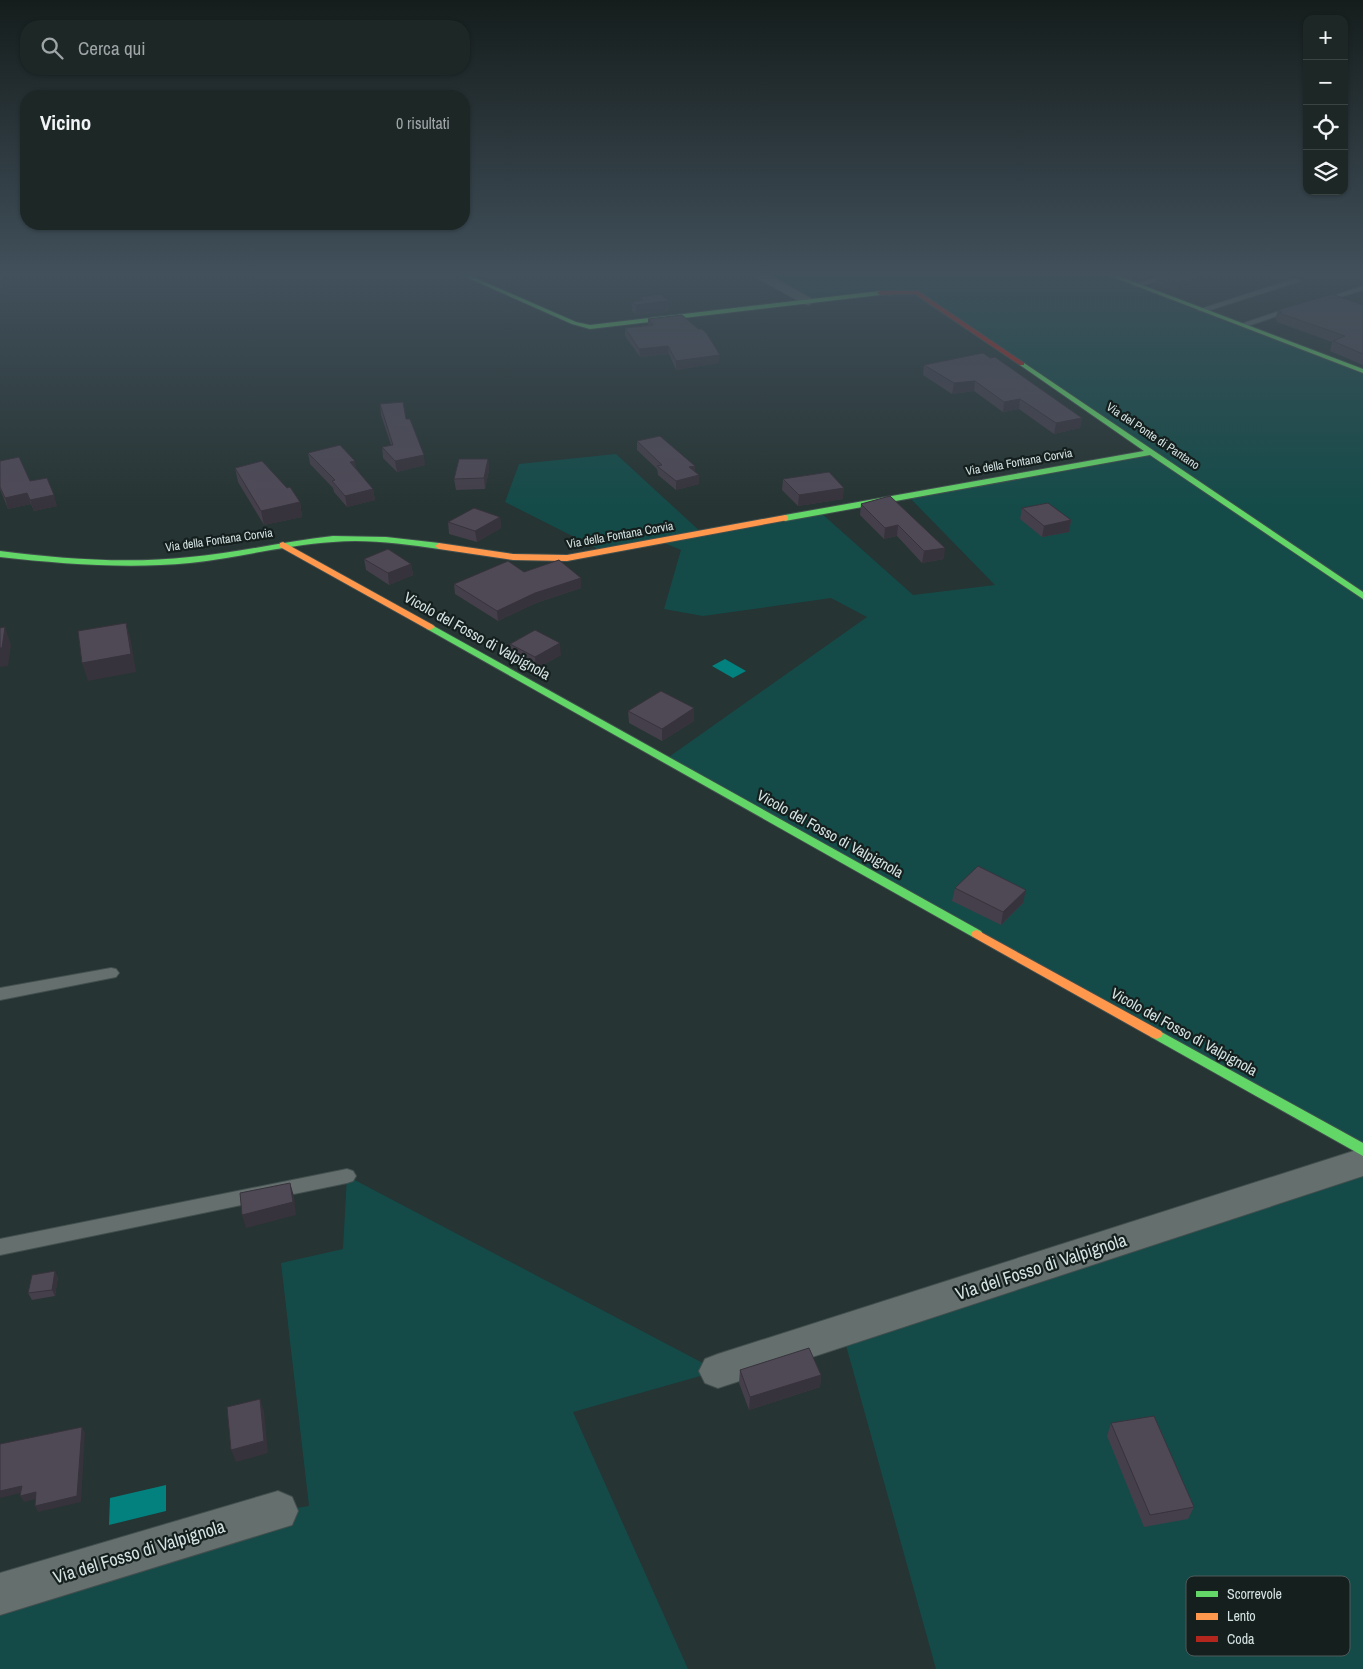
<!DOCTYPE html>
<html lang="it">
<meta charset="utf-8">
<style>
:root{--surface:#1c2726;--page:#252f2e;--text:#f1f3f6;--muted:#a0a5a7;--line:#3a4443}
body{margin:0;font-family:"Archivo Narrow",sans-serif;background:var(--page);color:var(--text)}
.controls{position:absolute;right:15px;top:15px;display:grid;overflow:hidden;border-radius:10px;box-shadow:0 1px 4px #0004}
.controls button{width:45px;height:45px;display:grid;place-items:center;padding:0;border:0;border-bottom:1px solid var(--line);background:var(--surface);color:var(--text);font:25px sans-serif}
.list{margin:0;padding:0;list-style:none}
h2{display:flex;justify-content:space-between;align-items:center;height:65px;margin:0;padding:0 20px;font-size:21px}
h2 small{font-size:16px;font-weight:400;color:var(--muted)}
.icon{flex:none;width:28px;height:28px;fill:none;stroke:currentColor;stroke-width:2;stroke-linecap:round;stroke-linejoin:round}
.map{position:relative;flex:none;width:1363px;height:1669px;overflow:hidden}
.search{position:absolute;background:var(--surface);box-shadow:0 1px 4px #0004;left:20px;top:20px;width:450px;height:55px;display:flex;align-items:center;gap:12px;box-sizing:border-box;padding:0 18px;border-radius:20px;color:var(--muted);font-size:19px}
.panel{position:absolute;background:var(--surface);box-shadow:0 1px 4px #0004;left:20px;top:90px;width:450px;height:140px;border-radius:20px}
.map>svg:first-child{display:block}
.green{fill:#144b49}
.water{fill:#03817e}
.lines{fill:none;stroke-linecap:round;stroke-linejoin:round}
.lane-casing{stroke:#424f4e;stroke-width:2}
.street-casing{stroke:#424f4e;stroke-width:2}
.fast-casing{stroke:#424f4e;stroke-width:2}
.slow-casing{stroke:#424f4e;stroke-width:2}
.jam-casing{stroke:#424f4e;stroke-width:2}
.lane{fill:#65706e;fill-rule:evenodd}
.street{fill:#65706e;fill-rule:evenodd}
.fast{fill:#63d668;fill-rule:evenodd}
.slow{fill:#ff974d;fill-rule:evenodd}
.jam{fill:#b3261e;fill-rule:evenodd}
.wall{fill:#443f4a}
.shaded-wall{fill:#37333c}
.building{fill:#4f4956;stroke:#37333c}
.labels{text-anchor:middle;stroke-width:4.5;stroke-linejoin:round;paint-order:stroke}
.far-street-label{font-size:12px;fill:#d4e3e2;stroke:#141f1e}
.street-label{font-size:15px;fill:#d4e3e2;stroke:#141f1e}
.near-street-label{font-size:18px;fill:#d4e3e2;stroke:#141f1e}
.key{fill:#141f1e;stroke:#4e5a59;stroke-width:1}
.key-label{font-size:14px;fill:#d4e3e2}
</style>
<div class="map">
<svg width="1363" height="1669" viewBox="0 0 1363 1669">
<rect width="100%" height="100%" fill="#263433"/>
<!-- green -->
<path class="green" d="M757,274H1108L1363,371V1150L666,759L867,617L831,598L703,616L664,609L681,550L662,542L606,553L505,502L519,464L616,454L703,534L821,513L913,595L995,585L907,495L1150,452L918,294L809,301Z
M1363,1162V1669H936L842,1331Z
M347,1176L718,1371L573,1412L688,1669H0V1594L278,1511L309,1506L281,1263L343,1249Z"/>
<!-- water -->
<path class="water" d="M725,659L746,671L733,678L712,666Z
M166,1485V1511L109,1525L110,1498Z"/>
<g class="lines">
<defs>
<path id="lane" d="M1171,274H1183L1136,287L1132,285Z
M1294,279L1301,281L1204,312L1197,310Z
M1363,286V290L1322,303L1318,301Z
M1291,307L1298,309L1245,327L1238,325Z
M111,968L116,969L119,973L116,977L0,1000V988Z
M347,1169L353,1171L356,1176L353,1181L347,1183L0,1255V1239Z"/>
<path id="street" d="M750,274H767L816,301L809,305L804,304Z
M1363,1148V1176L718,1388L705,1383L699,1371L705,1359L718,1354Z
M278,1491L292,1497L298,1511L292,1525L0,1615V1573Z"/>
<path id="fast" d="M459,274H466L576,322L590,325L880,291L883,293L880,295L590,329L572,324Z
M1105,274H1113L1363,369V373Z
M1020,363H1024L1363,592V599L1150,455L785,521L781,518L785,515L1144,451L1020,365Z
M333,536L386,537L439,543L443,546L439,549C404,544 368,539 333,542C285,545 238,558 190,563C127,569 63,564 0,557V551C63,559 127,564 190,557C238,553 285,541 333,536Z
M430,624L981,931L983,934L981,937H973L427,629V625Z
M1156,1029L1363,1143V1156L1151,1037L1149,1034L1151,1031Z"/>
<path id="slow" d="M785,515L788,516V520L567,561L513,560L439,549L435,546L439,543L513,554L567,555Z
M283,542L433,625L435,627L430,630L427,629L280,547V543Z
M977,930L1161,1031L1163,1034L1161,1037L1156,1039L1151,1037L973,937L971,934L973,931Z"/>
<path id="jam" d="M918,291L1024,363V365H1020L915,294L880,295L877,293L880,291Z"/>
</defs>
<!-- lane casing -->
<use href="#lane" class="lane-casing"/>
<!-- street casing -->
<use href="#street" class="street-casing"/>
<!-- fast casing -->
<use href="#fast" class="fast-casing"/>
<!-- slow casing -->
<use href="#slow" class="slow-casing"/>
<!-- jam casing -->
<use href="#jam" class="jam-casing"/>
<!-- lane -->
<use href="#lane" class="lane"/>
<!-- street -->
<use href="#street" class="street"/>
<!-- fast -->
<use href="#fast" class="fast"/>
<!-- slow -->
<use href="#slow" class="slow"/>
<!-- jam -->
<use href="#jam" class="jam"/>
</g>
<!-- wall -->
<path class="wall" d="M1130,274H1234L1177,292L1156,284L1157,276L1145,279Z
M639,297L669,301V311L636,315L632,311V302L640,300Z
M1363,305V365L1330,351L1332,342L1277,322V320L1275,319L1278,310Z
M648,319L719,363L676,370L669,354L640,357L625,336V328L648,325Z
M990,358L1082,418L1080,428L1054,434L1019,409L1003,412L974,391L952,394L923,375L924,365Z
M380,404L406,419L425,465L397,472L383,458L382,447L391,445L381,415Z
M637,441L695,472L699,484L676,490L658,475L657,469L637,450Z
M308,453L357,470L373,489L375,500L347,507L334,492L333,488L310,464Z
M488,459L489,470L485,489L456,490L454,479Z
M0,461L30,481L57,506L34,511L31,504L8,509L0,489Z
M235,468L300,502L302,517L264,525L238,482Z
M783,479L843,499L798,506L782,490Z
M890,496L944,559L922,563L897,536L884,539L860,515L861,504Z
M1022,508L1071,520L1069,532L1042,537L1020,519Z
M500,517L501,528L477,542L449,534L448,522Z
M364,559L411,564L413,575L389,585L366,570Z
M524,572L581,588L536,603L498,621L455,594L454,584Z
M510,644L561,655L536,669L511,656Z
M628,711L694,721L662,741L629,723Z
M955,888L1023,903L1001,925L952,901Z
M58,1277L55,1296L32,1300L28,1293Z
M740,1370L821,1375L820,1387L749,1410L739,1383Z
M1111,1423L1194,1507L1188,1519L1144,1527L1107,1436Z"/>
<!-- shaded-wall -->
<path class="shaded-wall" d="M2,274H4L5,296L0,297V288Z
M1146,274H1165L1157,275V276L1145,279Z
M1208,274H1234L1177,292L1179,283Z
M669,301V311L636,315V305Z
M668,346L669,354L640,357L639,349Z
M720,355L719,363L676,370V361Z
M975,381L974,391L952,394L954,383Z
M1020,399L1019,409L1003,412L1004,402Z
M1082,418L1080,428L1054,434L1056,423Z
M424,455L425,465L397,472L395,461Z
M488,459L489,470L485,489L484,478Z
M355,461L357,471L350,462Z
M695,466V475L689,467Z
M699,475V484L676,490V481Z
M844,488L843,499L798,506L799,495Z
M373,489L375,500L347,507L345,496Z
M27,493L31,504L8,509L5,498Z
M54,495L57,506L34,511L30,500Z
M300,502L302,517L264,525L261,511Z
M500,517L501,528L477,542L475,531Z
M1071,520L1069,532L1042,537L1044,526Z
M898,525L897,536L884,539L885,528Z
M945,548L944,559L922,563L924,551Z
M411,564L413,575L389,585L388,573Z
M581,578V588L536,603L498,621L497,611L535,593Z
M126,623L131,641L136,672L88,681L82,663Z
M5,627L11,645L8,666L0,667V648Z
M560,643L561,655L536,669L535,657Z
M694,708V721L662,741V729Z
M1026,890L1023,903L1001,925L1003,912Z
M290,1183L294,1196L296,1215L246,1228L242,1215Z
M55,1271L58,1277L55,1296L52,1290Z
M821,1375L820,1387L749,1410L750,1397Z
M260,1399L264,1411L268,1453L236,1462L231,1450Z
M82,1427L85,1433L81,1502L38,1512L35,1506Z
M22,1486L25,1492L0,1498V1491Z
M36,1492L40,1498L24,1502L20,1496Z"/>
<!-- building -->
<path class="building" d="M0,274H2L3,288H0Z
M1162,274H1208L1179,283L1157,275Z
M661,294L669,301L636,305L632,302L643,300L639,297Z
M1332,294L1363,305V354L1333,341L1345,336L1279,313L1282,312L1278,310Z
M682,315L698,329H702L707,334L720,355L676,361L668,346L639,349L625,328L653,325L648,319Z
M983,353L990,358L995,357L1082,418L1056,423L1020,399L1004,402L975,381L954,383L924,365Z
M403,402L406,419H410L424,455L395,461L382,447L393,445L380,404Z
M660,436L695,466L689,467L699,475L676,481L657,466L662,465L637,441Z
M340,445L355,461L350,462L373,489L345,496L332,481L335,480L308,453Z
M19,457L30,481L47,478L54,495L30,500L27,493L5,498L0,487V461Z
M459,459H488L484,478L454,479Z
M262,461L287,488L290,487L300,502L261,511L235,468Z
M829,472L844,488L799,495L783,479Z
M890,496L945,548L924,551L898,525L885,528L861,504Z
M1048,503L1071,520L1044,526L1022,508Z
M474,508L500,517L475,531L448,522Z
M388,549L411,564L388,573L364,559Z
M559,560L581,578L535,593L497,611L454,584L508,561L524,572Z
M126,623L131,654L82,663L78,631Z
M5,627L2,648H0V628Z
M535,630L560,643L535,657L510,644Z
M661,691L694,708L662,729L628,711Z
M978,866L1026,890L1003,912L955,888Z
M290,1183L293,1202L242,1215L240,1193Z
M55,1271L52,1290L28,1293L32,1275Z
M809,1348L821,1375L750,1397L740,1370Z
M260,1399L264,1441L231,1450L227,1407Z
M1154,1416L1194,1507L1150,1515L1111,1423Z
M82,1427L77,1496L35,1506L36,1492L20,1496L22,1486L0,1491V1444Z"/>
<!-- sky -->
<linearGradient id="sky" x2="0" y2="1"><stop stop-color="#151d1c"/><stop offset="0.54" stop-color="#41505b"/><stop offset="1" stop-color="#41505b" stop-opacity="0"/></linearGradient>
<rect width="1363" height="507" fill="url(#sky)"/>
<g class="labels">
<!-- far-street labels -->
<g class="far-street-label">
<text transform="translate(1153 436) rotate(34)" y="4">Via del Ponte di Pantano</text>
<text transform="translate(1019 462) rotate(-10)" y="4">Via della Fontana Corvia</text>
<text transform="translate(620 535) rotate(-10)" y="4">Via della Fontana Corvia</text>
<text transform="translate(219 540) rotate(-8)" y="4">Via della Fontana Corvia</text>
</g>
<!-- street labels -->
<g class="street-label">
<text transform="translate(477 636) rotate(29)" y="5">Vicolo del Fosso di Valpignola</text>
<text transform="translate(830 834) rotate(29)" y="5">Vicolo del Fosso di Valpignola</text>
<text transform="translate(1184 1032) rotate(29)" y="5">Vicolo del Fosso di Valpignola</text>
</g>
<!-- near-street labels -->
<g class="near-street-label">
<text transform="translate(1041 1267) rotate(-18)" y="6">Via del Fosso di Valpignola</text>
<text transform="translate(139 1552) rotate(-17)" y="6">Via del Fosso di Valpignola</text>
</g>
</g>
<!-- legend -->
<rect x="1186" y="1576" width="164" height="80" rx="8" class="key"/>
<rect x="1196" y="1591" width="22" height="6" fill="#63d668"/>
<rect x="1196" y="1613" width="22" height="7" fill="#ff974d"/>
<rect x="1196" y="1636" width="22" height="6" fill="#b3261e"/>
<g class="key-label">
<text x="1227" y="1599">Scorrevole</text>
<text x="1227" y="1621">Lento</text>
<text x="1227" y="1644">Coda</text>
</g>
</svg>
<div class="controls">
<button>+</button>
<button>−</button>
<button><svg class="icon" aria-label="locate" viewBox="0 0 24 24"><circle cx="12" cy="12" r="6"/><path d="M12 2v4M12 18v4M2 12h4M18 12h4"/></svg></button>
<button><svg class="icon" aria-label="layers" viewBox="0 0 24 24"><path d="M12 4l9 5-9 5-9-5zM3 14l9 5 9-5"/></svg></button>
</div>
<div class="search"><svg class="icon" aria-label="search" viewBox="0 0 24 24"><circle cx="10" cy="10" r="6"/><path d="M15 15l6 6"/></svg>Cerca qui</div>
<section class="panel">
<h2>Vicino<small>0 risultati</small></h2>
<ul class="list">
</ul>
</section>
</div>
